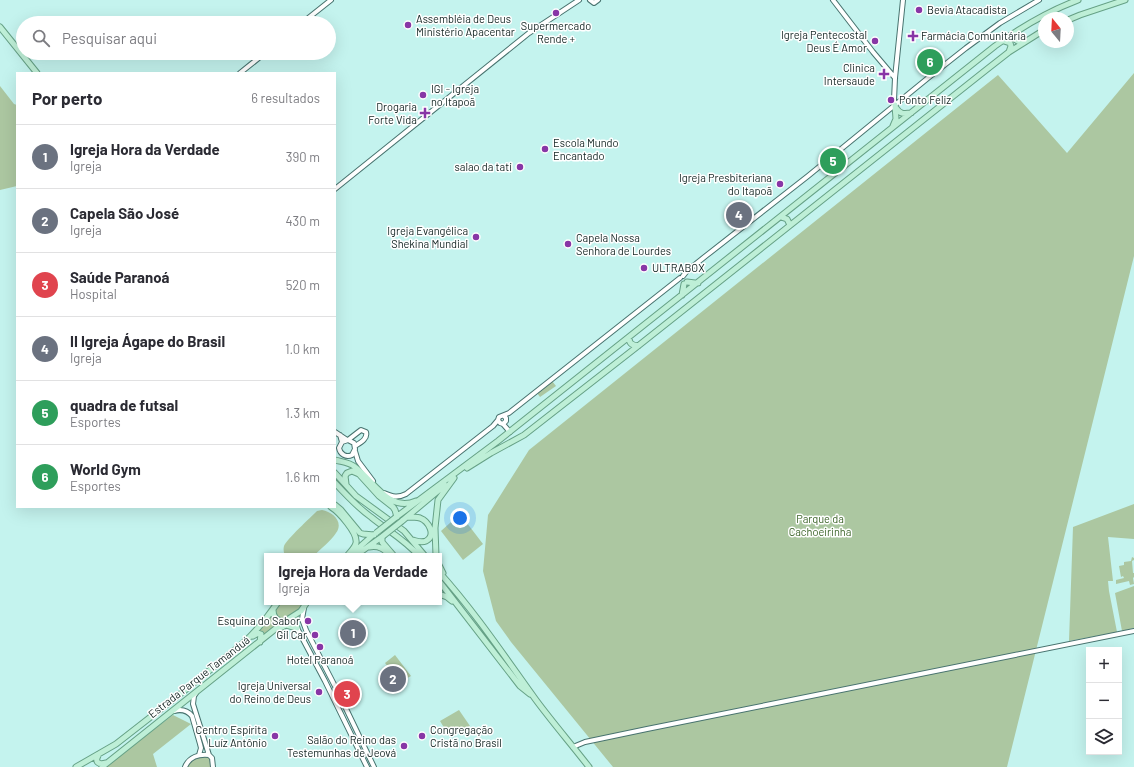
<!DOCTYPE html>
<html lang="pt">
<meta charset="utf-8">
<style>
:root{--surface:#fff;--page:#f2f2f3;--text:#2b2b33;--muted:#7c7c81;--line:#e1e1e2;--accent:#111827}
body{margin:0;font-family:Barlow,sans-serif;background:var(--page);color:var(--text)}
.controls{position:absolute;right:12px;bottom:12px;display:grid;overflow:hidden;border-radius:0px;box-shadow:0 4px 16px #0002}
.controls button{width:36px;height:36px;display:grid;place-items:center;padding:0;border:0;border-bottom:1px solid var(--line);background:var(--surface);color:var(--text);font:20px sans-serif}
.compass{position:absolute;left:1038px;top:12px;width:36px;height:36px;border-radius:50%;background:var(--surface);box-shadow:0 4px 16px #0002;rotate:342deg}
.you{position:absolute;left:460px;top:518px;width:14px;height:14px;margin:-10px;border:3px solid #fff;border-radius:50%;background:#1a73e8;box-shadow:0 0 0 6px #1a73e833}
.badge{display:grid;place-items:center;width:26px;height:26px;border-radius:50%;background:var(--accent);color:#fff;font-size:13px;font-weight:700}
.pin{position:absolute;translate:-50% -50%;border:2px solid #fff;box-shadow:0 1px 4px #0006}
.popup{position:absolute;left:264px;top:553px;width:178px;height:52px;box-sizing:border-box;display:grid;place-content:center;border-radius:0px;background:var(--surface);filter:drop-shadow(0 1px 3px #0005);font-size:13px;white-space:nowrap;color:var(--muted)}
.popup b{font-size:15px;color:var(--text)}
.popup::after{content:'';position:absolute;left:50%;top:100%;margin-left:-8px;border:8px solid transparent;border-top-color:var(--surface)}
.list{margin:0;padding:0;list-style:none}
h2{display:flex;justify-content:space-between;align-items:center;height:52px;margin:0;padding:0 16px;font-size:17px}
h2 small{font-size:13px;font-weight:400;color:var(--muted)}
.list li{display:grid;grid-template-columns:26px 1fr auto;gap:12px;align-items:center;box-sizing:border-box;height:64px;padding:0 16px;border-top:1px solid var(--line)}
.list b{display:block;font-size:15px;white-space:nowrap}
.list p{margin:0;font-size:13px;white-space:nowrap;color:var(--muted)}
.list em{font-size:13px;font-style:normal;color:var(--muted)}
.icon{flex:none;width:22px;height:22px;fill:none;stroke:currentColor;stroke-width:2;stroke-linecap:round;stroke-linejoin:round}
.map{position:relative;flex:none;width:1134px;height:767px;overflow:hidden}
.search{position:absolute;background:var(--surface);box-shadow:0 4px 16px #0002;left:16px;top:16px;width:320px;height:44px;display:flex;align-items:center;gap:10px;box-sizing:border-box;padding:0 14px;border-radius:22px;color:var(--muted);font-size:15px}
.panel{position:absolute;background:var(--surface);box-shadow:0 4px 16px #0002;left:16px;top:72px;width:320px;height:436px;border-radius:0px}
.map>svg:first-child{display:block}
.green{fill:#acc7a1}
.lines{fill:none;stroke-linecap:round;stroke-linejoin:round}
.minor-casing{stroke:#48736f;stroke-width:6}
.major-casing{stroke:#66a186;stroke-width:7}
.minor{stroke:#fff;stroke-width:4}
.major{stroke:#beefd7;stroke-width:5}
.major-bridge-casing{stroke:#66a186;stroke-width:7;stroke-linecap:butt}
.major-bridge{stroke:#beefd7;stroke-width:5}
.poi-dot{fill:#8836a6;stroke:#fff;stroke-width:1.5}
.labels{text-anchor:middle;stroke-width:3;stroke-linejoin:round;paint-order:stroke}
.poi-label{font-size:11px;fill:#122422;stroke:#fff;text-anchor:end}
.park-label{font-size:11px;fill:#3c6429;stroke:#fff}
.street-label{font-size:11px;fill:#122422;stroke:#fff}
</style>
<div class="map">
<svg width="1134" height="767" viewBox="0 0 1134 767">
<rect width="100%" height="100%" fill="#c4f3ee"/>
<!-- green -->
<path class="green" d="M1134,73V256L1007,767H613L511,642L496,621L483,571L488,515L529,450L998,75L1067,153Z
M0,86L14,104L17,105V186L0,190Z
M552,381L556,386L540,397L537,393Z
M1134,504V539L1108,537L1113,581H1108L1109,591L1117,632L1069,641L1073,527Z
M322,510C333,512 344,522 336,533C331,541 320,549 314,556H285C284,553 283,550 284,546C287,539 310,518 317,511Z
M460,514L483,544L463,560L441,531Z
M1132,557L1134,558V560L1132,561L1133,573H1134V577L1133,578L1134,584L1130,585L1129,581L1116,584V580L1124,578L1123,576L1121,577L1119,566L1124,565V562L1131,561Z
M1134,586V628L1122,631L1115,593Z
M279,602H306L303,608L285,621L280,620L274,613Z
M272,614L282,623L264,636L263,631H258Z
M395,655L411,676L400,682L385,663Z
M459,710L470,726L449,736L440,721Z
M173,715L191,724L153,754L157,767H104Z
M199,756H208L211,759L212,767H186L187,764Z"/>
<g class="lines">
<defs>
<path id="minor" d="M590,0L594,3L598,0
M833,0L873,52L895,78
M302,23L331,0
M240,73L265,53
M895,105L894,100L895,78L903,0
M335,189L529,33L579,0
M683,276L687,271L707,255L808,176L928,78L966,48L1000,23L1039,0
M504,416L506,418V421L503,424L500,423L498,420L499,417L509,413L680,278
M503,424L510,432
M335,432L347,440
M340,435L342,442L339,448C340,454 346,458 352,455L355,449L354,443L348,440L342,442
M348,440L361,430L366,432C368,439 360,443 355,446
M355,451L358,461L373,481
M384,493C393,497 398,498 406,494L493,426L498,420
M304,608L302,619L306,630L339,694L374,767
M284,622C290,622 294,624 297,628L325,681L367,767
M196,693L194,696L193,704L209,755
M174,711C181,709 187,710 192,716L200,744L201,748L199,755
M573,747L585,742L647,729L1134,631
M185,767C189,757 199,754 209,755L212,758L213,767"/>
<path id="major" d="M1068,20L1080,15L1125,0
M0,27L37,73
M1017,32L1015,39C1018,42 1020,42 1024,42
M1004,41L1010,43L1011,46L1009,52
M896,108C900,114 903,114 911,113
M893,126L896,119L895,105
M781,217L787,219L790,225
M687,282L695,283H698
M682,295L684,284
M629,337C629,343 631,345 638,346
M335,460C342,462 349,462 355,467C373,480 389,513 416,501
M467,468L491,453L524,435L638,346L986,70L1009,52L1044,30
M335,473L356,496L404,531L425,556
M335,483C346,495 357,507 371,517C387,530 405,540 419,556
M346,484L345,476L347,473L352,471L359,474L379,496L393,507L395,510L397,517
M335,505L341,510L360,533L363,534L374,535
M331,507C339,512 358,533 356,543C355,548 350,552 347,556
M407,517C411,517 416,517 420,518C428,521 437,535 426,541C421,543 417,541 412,540
M395,518L498,441L995,46C1020,28 1049,11 1078,0
M402,521L445,485
M382,537V542L394,556
M369,547C379,545 384,549 391,556
M354,552L373,535
M355,556L383,536
M436,556L435,528L438,500L454,478
M439,565L443,573
M439,572C475,612 505,657 536,700C553,723 572,745 589,767
M439,581L520,686L530,694
M439,594L447,597L452,601
M273,610C273,618 277,620 284,622
M280,628L286,625L297,628
M253,636L258,633L261,634L260,642
M99,754C94,762 98,765 106,763
M76,767L116,744L184,691L241,645C256,632 267,618 278,602
M102,767L284,622L301,611L307,602"/>
</defs>
<!-- minor casing -->
<use href="#minor" class="minor-casing"/>
<!-- major casing -->
<use href="#major" class="major-casing"/>
<!-- minor -->
<use href="#minor" class="minor"/>
<!-- major -->
<use href="#major" class="major"/>
<defs>
<path id="major-bridge" d="M376,533L395,518
M383,536L402,521"/>
</defs>
<!-- major-bridge casing -->
<use href="#major-bridge" class="major-bridge-casing"/>
<!-- major-bridge -->
<use href="#major-bridge" class="major-bridge"/>
</g>
<!-- markers -->
<g class="poi-dot">
<circle cx="919" cy="10" r="4"/>
<circle cx="556" cy="13" r="4"/>
<circle cx="408" cy="25" r="4"/>
<path d="M911 30h4v4h4v4h-4v4h-4v-4h-4v-4h4z"/>
<circle cx="875" cy="41" r="4"/>
<path d="M882 68h4v4h4v4h-4v4h-4v-4h-4v-4h4z"/>
<circle cx="423" cy="95" r="4"/>
<circle cx="891" cy="100" r="4"/>
<path d="M423 107h4v4h4v4h-4v4h-4v-4h-4v-4h4z"/>
<circle cx="545" cy="149" r="4"/>
<circle cx="520" cy="167" r="4"/>
<circle cx="780" cy="184" r="4"/>
<circle cx="476" cy="237" r="4"/>
<circle cx="568" cy="244" r="4"/>
<circle cx="644" cy="268" r="4"/>
<circle cx="308" cy="621" r="4"/>
<circle cx="315" cy="635" r="4"/>
<circle cx="320" cy="647" r="4"/>
<circle cx="319" cy="692" r="4"/>
<circle cx="275" cy="736" r="4"/>
<circle cx="422" cy="736" r="4"/>
<circle cx="404" cy="746" r="4"/>
</g>
<g class="labels">
<!-- poi labels -->
<g class="poi-label">
<text x="927" y="14" text-anchor="start">Bevia Atacadista</text>
<text x="416" y="23" text-anchor="start">Assembléia de Deus<tspan x="416" dy="13">Ministério Apacentar</tspan></text>
<text x="556" y="30" text-anchor="middle">Supermercado<tspan x="556" dy="13">Rende +</tspan></text>
<text x="867" y="39">Igreja Pentecostal<tspan x="867" dy="13">Deus É Amor</tspan></text>
<text x="921" y="40" text-anchor="start">Farmácia Comunitária</text>
<text x="875" y="72">Clinica<tspan x="875" dy="13">Intersaude</tspan></text>
<text x="431" y="93" text-anchor="start">IGI - Igreja<tspan x="431" dy="13">no Itapoã</tspan></text>
<text x="899" y="104" text-anchor="start">Ponto Feliz</text>
<text x="417" y="111">Drogaria<tspan x="417" dy="13">Forte Vida</tspan></text>
<text x="553" y="147" text-anchor="start">Escola Mundo<tspan x="553" dy="13">Encantado</tspan></text>
<text x="512" y="171">salao da tati</text>
<text x="772" y="182">Igreja Presbiteriana<tspan x="772" dy="13">do Itapoã</tspan></text>
<text x="468" y="235">Igreja Evangélica<tspan x="468" dy="13">Shekina Mundial</tspan></text>
<text x="576" y="242" text-anchor="start">Capela Nossa<tspan x="576" dy="13">Senhora de Lourdes</tspan></text>
<text x="652" y="272" text-anchor="start">ULTRABOX</text>
<text x="300" y="625">Esquina do Sabor</text>
<text x="307" y="639">Gil Car</text>
<text x="320" y="664" text-anchor="middle">Hotel Paranoá</text>
<text x="311" y="690">Igreja Universal<tspan x="311" dy="13">do Reino de Deus</tspan></text>
<text x="267" y="734">Centro Espírita<tspan x="267" dy="13">Luíz Antônio</tspan></text>
<text x="430" y="734" text-anchor="start">Congregação<tspan x="430" dy="13">Cristã no Brasil</tspan></text>
<text x="396" y="744">Salão do Reino das<tspan x="396" dy="13">Testemunhas de Jeová</tspan></text>
</g>
<!-- park labels -->
<g class="park-label">
<text x="820" y="523">Parque da<tspan x="820" dy="13">Cachoeirinha</tspan></text>
</g>
<!-- street labels -->
<g class="street-label">
<text transform="translate(199 677) rotate(-38)" y="4">Estrada Parque Tamanduá</text>
</g>
</g>
</svg>
<div class="controls">
<button>+</button>
<button>−</button>
<button><svg class="icon" aria-label="layers" viewBox="0 0 24 24"><path d="M12 4l9 5-9 5-9-5zM3 14l9 5 9-5"/></svg></button>
</div>
<svg class="compass" viewBox="-18 -18 36 36"><path d="M0-13l5 13h-10z" fill="#e53935"/><path d="M0 13l5-13h-10z" fill="#7c7c81"/></svg>
<div class="you"></div>
<div class="pin badge" style="left:353px;top:633px;background:#6b7280">1</div>
<div class="popup"><b>Igreja Hora da Verdade</b>Igreja</div>
<div class="pin badge" style="left:393px;top:679px;background:#6b7280">2</div>
<div class="pin badge" style="left:347px;top:694px;background:#e0444e">3</div>
<div class="pin badge" style="left:739px;top:215px;background:#6b7280">4</div>
<div class="pin badge" style="left:833px;top:161px;background:#2e9e5b">5</div>
<div class="pin badge" style="left:930px;top:62px;background:#2e9e5b">6</div>
<div class="search"><svg class="icon" aria-label="search" viewBox="0 0 24 24"><circle cx="10" cy="10" r="6"/><path d="M15 15l6 6"/></svg>Pesquisar aqui</div>
<section class="panel">
<h2>Por perto<small>6 resultados</small></h2>
<ul class="list">
<li><span class="badge" style="background:#6b7280">1</span><div><b>Igreja Hora da Verdade</b><p>Igreja</p></div><em>390 m</em></li>
<li><span class="badge" style="background:#6b7280">2</span><div><b>Capela São José</b><p>Igreja</p></div><em>430 m</em></li>
<li><span class="badge" style="background:#e0444e">3</span><div><b>Saúde Paranoá</b><p>Hospital</p></div><em>520 m</em></li>
<li><span class="badge" style="background:#6b7280">4</span><div><b>II Igreja Ágape do Brasil</b><p>Igreja</p></div><em>1.0 km</em></li>
<li><span class="badge" style="background:#2e9e5b">5</span><div><b>quadra de futsal</b><p>Esportes</p></div><em>1.3 km</em></li>
<li><span class="badge" style="background:#2e9e5b">6</span><div><b>World Gym</b><p>Esportes</p></div><em>1.6 km</em></li>
</ul>
</section>
</div>
